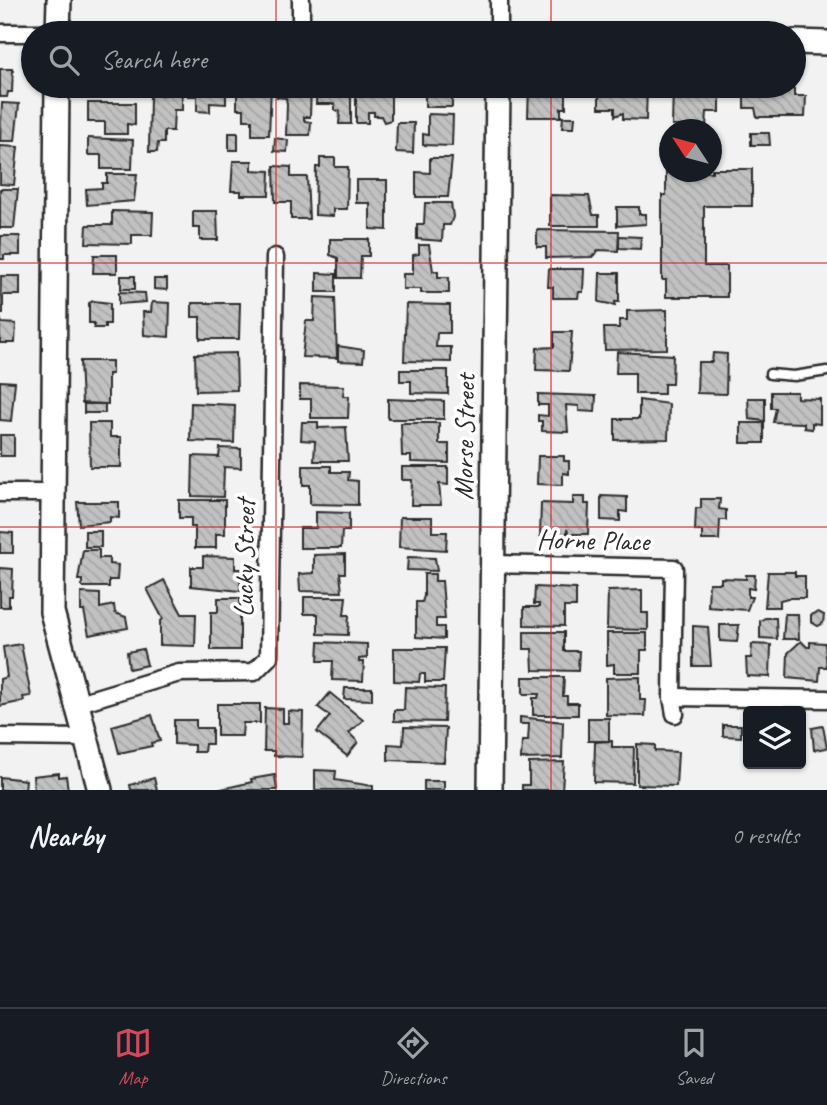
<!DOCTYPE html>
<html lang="en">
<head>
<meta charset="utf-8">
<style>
	body { margin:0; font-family:Caveat,sans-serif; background:#242831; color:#f1f3f6 }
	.controls { position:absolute; right:21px; bottom:21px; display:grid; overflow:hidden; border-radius:7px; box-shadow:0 2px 5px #0004 }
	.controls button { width:63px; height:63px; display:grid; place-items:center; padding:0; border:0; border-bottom:2px solid #363941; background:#171b24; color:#f1f3f6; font:35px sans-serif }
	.compass { position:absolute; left:659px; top:119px; width:63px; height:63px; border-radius:50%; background:#171b24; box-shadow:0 2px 5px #0004; rotate:306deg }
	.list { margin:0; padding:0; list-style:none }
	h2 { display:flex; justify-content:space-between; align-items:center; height:91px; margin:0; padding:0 28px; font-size:30px }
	h2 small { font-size:23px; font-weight:400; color:#9ea1a6 }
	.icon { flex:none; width:38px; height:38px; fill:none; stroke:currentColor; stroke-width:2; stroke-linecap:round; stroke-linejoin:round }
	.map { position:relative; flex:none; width:827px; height:790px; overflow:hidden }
	.search { position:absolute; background:#171b24; box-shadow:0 2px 5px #0004; left:21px; right:21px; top:21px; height:77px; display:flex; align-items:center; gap:18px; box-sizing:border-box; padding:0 24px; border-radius:38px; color:#9ea1a6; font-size:26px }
	.sheet { height:217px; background:#171b24 }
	nav { display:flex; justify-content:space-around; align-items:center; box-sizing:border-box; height:98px; border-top:2px solid #363941; background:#171b24; font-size:19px; color:#9ea1a6 }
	nav a { display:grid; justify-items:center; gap:4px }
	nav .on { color:#d1495b }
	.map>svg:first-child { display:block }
	.building { fill:url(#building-back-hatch); stroke:#2b2b2b; stroke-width:2 }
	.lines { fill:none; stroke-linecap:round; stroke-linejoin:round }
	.lane-casing { stroke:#2b2b2b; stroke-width:13 }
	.street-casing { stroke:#2b2b2b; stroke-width:21 }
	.secondary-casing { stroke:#2b2b2b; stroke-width:28 }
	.lane { stroke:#fff; stroke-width:8 }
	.street { stroke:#fff; stroke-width:16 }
	.secondary { stroke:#fff; stroke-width:23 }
	.grid { fill:none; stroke:#d62828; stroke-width:2; stroke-opacity:0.55 }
	.labels { text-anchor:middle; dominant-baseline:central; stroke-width:7; stroke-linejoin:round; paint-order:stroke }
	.street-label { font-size:28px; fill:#2b2b2b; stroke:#fff }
</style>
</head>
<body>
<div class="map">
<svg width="827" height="790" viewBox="0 0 827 790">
	<defs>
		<pattern id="building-back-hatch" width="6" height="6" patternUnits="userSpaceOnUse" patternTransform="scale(1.75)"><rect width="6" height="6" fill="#c1c1c1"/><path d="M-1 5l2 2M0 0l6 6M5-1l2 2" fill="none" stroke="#a6a6a6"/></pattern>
	</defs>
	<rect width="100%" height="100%" fill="#f2f2f2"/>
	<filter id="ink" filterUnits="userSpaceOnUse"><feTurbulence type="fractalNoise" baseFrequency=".0143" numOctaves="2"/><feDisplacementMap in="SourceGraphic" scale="14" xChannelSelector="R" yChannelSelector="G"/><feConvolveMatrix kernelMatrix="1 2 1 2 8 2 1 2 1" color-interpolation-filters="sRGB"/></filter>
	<g filter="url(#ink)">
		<g class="building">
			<polygon points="0,69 13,69 12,92 8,92 7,97 0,97"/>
			<polygon points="88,86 145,86 145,90 94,93 94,97 88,97"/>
			<polygon points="165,86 182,86 182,110 174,110 173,131 164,131 164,143 158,143 157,152 149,152 150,95 165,95"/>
			<polygon points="188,86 226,86 226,104 210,103 210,112 197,111 197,96 188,96"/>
			<polygon points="271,86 269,135 252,135 252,120 244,120 244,109 237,109 237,87"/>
			<polygon points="278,86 311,86 310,117 304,117 304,121 311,122 310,135 286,135 287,104 286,98 277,97"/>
			<polygon points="317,86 351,86 351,124 339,124 340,111 335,111 335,104 316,104"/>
			<polygon points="356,86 391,87 391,120 384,122 381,116 374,116 374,112 368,112 368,123 356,123"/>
			<polygon points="413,86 448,86 452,93 452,107 425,107 425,95 413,95"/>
			<polygon points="529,86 566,86 566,108 561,108 561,117 528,117"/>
			<polygon points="599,86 647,86 646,120 623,119 623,113 615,116 615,108 599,108"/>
			<polygon points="673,86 695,86 720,92 720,112 707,112 706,126 672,126"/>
			<polygon points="784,86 784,89 794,89 794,96 806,96 805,117 757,117 755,108 744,108 744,87"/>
			<polygon points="2,103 19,104 15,141 0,141"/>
			<polygon points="88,103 135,103 135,125 127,124 127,134 105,134 105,122 88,122"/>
			<polygon points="428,114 453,115 452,146 423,145 423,134 428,135"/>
			<polygon points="563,117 575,117 574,128 562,128"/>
			<polygon points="397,123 414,123 413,153 396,152"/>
			<rect x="229" y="133" width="9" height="17"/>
			<polygon points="751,133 769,133 770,145 751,145"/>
			<polygon points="88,138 133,140 132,169 101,169 101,155 88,155"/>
			<polygon points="275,138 288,140 287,152 274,151"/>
			<polygon points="0,146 18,147 14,185 0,184"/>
			<polygon points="320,158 335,158 335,167 348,167 347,209 333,209 333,216 315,215 316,167 320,167"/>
			<polygon points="430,158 452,158 448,197 416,197 416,172 430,173"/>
			<polygon points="233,161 252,161 252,170 270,171 269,195 241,195 241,191 231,191"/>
			<polygon points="274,166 291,167 291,177 307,177 309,219 291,219 291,202 275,202"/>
			<polygon points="666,169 712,172 712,169 752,169 752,206 704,206 704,266 727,266 727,297 666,297 666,280 662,280 662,195 666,195"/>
			<polygon points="107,174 137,174 134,201 87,205 86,189 102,188 102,183 107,183"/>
			<polygon points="356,180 387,180 387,230 370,229 370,203 356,203"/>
			<polygon points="0,189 18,189 14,228 0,228"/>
			<polygon points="550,195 589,196 593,215 599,215 599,226 550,226"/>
			<polygon points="425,203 451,203 453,217 450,225 443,225 442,241 417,239 417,224 424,224"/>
			<polygon points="617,207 639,207 639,214 646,214 646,224 617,226"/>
			<polygon points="112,211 153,212 152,235 132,235 132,244 86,243 87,225 112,225"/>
			<polygon points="193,211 217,211 218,240 200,240 200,228 193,228"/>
			<polygon points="537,230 619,231 618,251 599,250 592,257 546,258 546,247 537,247"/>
			<polygon points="1,236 20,236 20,255 4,255 4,259 0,259"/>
			<polygon points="619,236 641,237 640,249 619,248"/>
			<polygon points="330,239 369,239 369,256 361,256 360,278 338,278 338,258 330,255"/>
			<polygon points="419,245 429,245 433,271 438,271 438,277 449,277 449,293 421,293 421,289 403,289 403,274 413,274 413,255 419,254"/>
			<polygon points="94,255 117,255 117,273 93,273"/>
			<polygon points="549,269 584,269 583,292 579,292 578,298 553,298 553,287 548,287"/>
			<polygon points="317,273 336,274 336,292 317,292"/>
			<polygon points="600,273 619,273 619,302 615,302 615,305 599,302"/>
			<polygon points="1,276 20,276 20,295 3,295 3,313 0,313"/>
			<rect x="121" y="276" width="14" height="13"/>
			<polygon points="154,279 167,279 167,290 154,289"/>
			<polygon points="119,292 145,293 146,302 119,304"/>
			<polygon points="315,297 335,298 337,358 302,357 306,321 314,321"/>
			<polygon points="93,301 110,303 110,324 105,324 105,328 94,328 94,323 89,323 89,303"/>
			<polygon points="152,302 170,303 169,337 144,335 143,312 151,312"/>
			<polygon points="192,303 240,303 239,339 200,339 200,317 192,317"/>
			<polygon points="406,304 450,305 450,333 437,333 436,347 451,347 451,362 404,361"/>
			<polygon points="667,310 667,349 605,350 604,328 619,328 619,320 627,320 627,311"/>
			<polygon points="0,318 2,323 16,324 15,343 0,343"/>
			<polygon points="554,332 572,332 569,371 536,370 537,348 554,347"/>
			<polygon points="338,346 364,350 363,362 338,361"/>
			<polygon points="617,352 673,355 672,384 664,384 664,394 635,394 635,373 616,373"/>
			<polygon points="236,353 237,390 196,391 195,354"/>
			<polygon points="713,353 727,354 726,394 697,393 698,362 712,362"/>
			<polygon points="80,361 112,361 112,374 108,374 108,404 82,403"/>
			<polygon points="400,370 448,370 448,394 411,393 411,381 400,381"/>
			<polygon points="0,381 15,382 11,421 0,420"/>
			<polygon points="300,385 344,386 343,396 349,396 348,418 311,418 311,399 300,399"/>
			<polygon points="771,392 797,392 797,398 820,399 820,424 812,423 812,429 804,428 804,423 773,422 776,408 771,408"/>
			<polygon points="538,394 596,396 595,412 579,411 579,406 566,405 568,432 542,431 542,421 538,421 538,415 548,416 548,405 538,405"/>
			<polygon points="748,398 765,398 765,421 749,419"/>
			<polygon points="388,399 444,401 444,419 388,419"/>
			<polygon points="639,400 669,404 668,439 615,440 615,419 639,419"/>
			<polygon points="191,403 235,405 234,443 190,441"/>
			<rect x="84" y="404" width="21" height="9"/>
			<polygon points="302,422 318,422 318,428 346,427 348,461 314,461 315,441 301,440"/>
			<polygon points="89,423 110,423 110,437 121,437 121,467 90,467"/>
			<polygon points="401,423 439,423 439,444 449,444 449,463 411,462 411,456 402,456"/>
			<rect x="741" y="423" width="23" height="20"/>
			<rect x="0" y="435" width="14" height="21"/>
			<polygon points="220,448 241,449 241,468 224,467 223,497 192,496 193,456 219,457"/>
			<polygon points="538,456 564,456 564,461 569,461 569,474 563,473 563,485 537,484"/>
			<polygon points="303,466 331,466 331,472 349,472 348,480 358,481 358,505 310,504 310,485 303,485"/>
			<polygon points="402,467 448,467 448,485 439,484 441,505 411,505 412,480 402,480"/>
			<polygon points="601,496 627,497 627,512 620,511 620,521 601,520"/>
			<polygon points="573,497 585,497 585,504 589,504 588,534 569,534 567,529 567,537 540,536 541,503 573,504"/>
			<polygon points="701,499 720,499 719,509 726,510 726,520 720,520 719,540 702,540 702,531 695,531 696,508 701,508"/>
			<polygon points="179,500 225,500 225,534 216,534 216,548 195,548 195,527 191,527 191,518 179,518"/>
			<polygon points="77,502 119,502 119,518 110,517 110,522 79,525"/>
			<polygon points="316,512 349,513 349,531 342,531 341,548 300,548 300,528 316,528"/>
			<polygon points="400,517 432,517 432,532 447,532 446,550 399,547"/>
			<rect x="85" y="531" width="16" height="16"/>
			<polygon points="0,532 13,533 13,553 0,553"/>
			<polygon points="83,550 99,550 99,558 109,558 109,564 118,565 117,580 109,580 109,587 82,587 82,580 78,580"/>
			<polygon points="345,554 345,573 340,573 342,592 300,591 299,574 314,573 314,555"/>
			<polygon points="203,556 235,557 235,569 241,569 240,591 191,586 191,567 203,567"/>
			<polygon points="408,557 435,558 437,571 407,570"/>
			<polygon points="0,568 13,569 12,596 9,596 9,607 0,607"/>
			<polygon points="768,572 795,572 795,576 805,576 805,598 788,598 780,600 780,607 765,607"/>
			<polygon points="424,574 435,574 435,581 442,581 445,619 436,619 436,627 444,627 444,639 416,637 416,602 422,602 424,596"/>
			<polygon points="746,575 755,575 754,589 748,588 748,597 752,597 747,610 708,607 709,583 721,583 721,578 746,579"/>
			<polygon points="164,580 182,614 196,614 195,646 160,645 160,622 163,619 147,589"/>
			<polygon points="535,587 576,589 576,607 564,607 564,626 524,625 524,607 539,607 539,604 534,604"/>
			<polygon points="642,590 642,613 648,613 648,630 607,629 608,591"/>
			<polygon points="81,593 100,594 100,608 114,605 115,613 126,617 128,628 89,635 84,611 81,611"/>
			<polygon points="304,597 346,597 344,615 349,615 348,635 318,634 318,614 304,614"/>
			<polygon points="218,598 240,598 240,650 211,650 211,612 218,612"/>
			<polygon points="818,612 824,615 823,623 818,626 811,622 811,615"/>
			<polygon points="785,614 798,614 799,639 783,639"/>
			<polygon points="765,618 776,618 777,639 760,638 760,621"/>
			<polygon points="720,625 739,625 737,642 720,641"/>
			<polygon points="693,626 708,627 711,666 693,666"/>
			<polygon points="524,632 564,632 564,651 579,651 578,671 533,670 532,649 524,649"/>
			<polygon points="607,633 647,633 647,650 641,650 641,673 614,673 614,664 607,665"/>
			<polygon points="801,641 807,647 810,647 810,642 825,643 827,667 820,667 819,681 787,678 788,653"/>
			<polygon points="319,642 367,644 367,658 359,659 359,662 364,662 363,681 332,680 333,661 318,661"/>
			<polygon points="21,644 31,696 23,697 24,701 0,706 0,679 7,677 3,647"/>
			<polygon points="752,644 771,645 770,677 747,676 746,658 751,658"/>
			<polygon points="394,648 445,648 443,682 425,682 425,674 420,674 419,682 394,681"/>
			<polygon points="143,649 147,665 129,669 127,652"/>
			<polygon points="523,677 564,677 563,696 567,696 567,703 578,703 578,715 533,715 533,698 538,698 539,694 523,694"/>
			<polygon points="640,677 640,700 646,700 645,716 606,715 606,678"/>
			<polygon points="405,687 445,688 444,722 394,721 394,710 404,710"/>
			<polygon points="345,688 372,688 372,700 344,699"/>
			<polygon points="330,693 363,720 349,733 358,742 347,756 317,732 330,716 318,707"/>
			<polygon points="217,704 260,704 260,723 243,723 242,736 217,736"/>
			<polygon points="265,708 283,709 283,723 288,723 288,711 303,712 302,757 274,756 274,751 264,751"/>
			<polygon points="152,715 160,741 151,743 152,746 119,753 112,726"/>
			<polygon points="520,717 563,722 562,758 521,759 522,741 528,741 529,724 520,724"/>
			<rect x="588" y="718" width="21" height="23"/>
			<polygon points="174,720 196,720 196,728 212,728 212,744 205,744 204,752 194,752 194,745 174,744"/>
			<polygon points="723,725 741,725 741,737 723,736"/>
			<polygon points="823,726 827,748 814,750 812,728"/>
			<polygon points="404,727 446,728 444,762 388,760 388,744 403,745"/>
			<polygon points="612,741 612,747 634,747 633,783 594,782 595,742"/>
			<polygon points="637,744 655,745 655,751 678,752 676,786 637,785"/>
			<polygon points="564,762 562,790 522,790 522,785 529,785 529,763"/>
			<polygon points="315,770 336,771 335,780 373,786 373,790 315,790"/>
			<polygon points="59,773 59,777 66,776 68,790 34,790 33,776"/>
			<polygon points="275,775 277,790 217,790 252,782 251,779"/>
			<polygon points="0,777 26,780 25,790 0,790"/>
			<polygon points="154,778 157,790 131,790 130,785"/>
			<rect x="424" y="781" width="20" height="9"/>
		</g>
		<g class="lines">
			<g class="lane-casing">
				<polyline id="lane" points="770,374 794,376 827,371"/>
			</g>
			<g class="street-casing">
				<g id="street">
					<polyline points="301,0 301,33"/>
					<polyline points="0,33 50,33"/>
					<polyline points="499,33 499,0"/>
					<polyline points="0,493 52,493"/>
					<polyline points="491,564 674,568 672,697 675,714"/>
					<polyline points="672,697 827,699"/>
					<polyline points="76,704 179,673 254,672 269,657 275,257"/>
					<polyline points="0,737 85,738"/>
				</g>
			</g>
			<g class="secondary-casing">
				<g id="secondary">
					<polyline points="58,33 59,0"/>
					<polyline points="794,42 827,43"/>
					<polyline points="57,86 52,612 100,790"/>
					<polyline points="490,790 498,86"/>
				</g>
			</g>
			<use href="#lane" class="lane"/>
			<use href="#street" class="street"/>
			<use href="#secondary" class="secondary"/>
		</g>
	</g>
	<path class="grid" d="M 276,0 L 276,33M 551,0 L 551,33M 276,86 L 276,790M 551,86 L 551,790M 0,263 L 827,263M 0,527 L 827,527"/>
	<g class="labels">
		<g class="street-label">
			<text transform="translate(464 437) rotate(-89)">Morse Street</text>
			<text transform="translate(593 540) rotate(1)">Horne Place</text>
			<text transform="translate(244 558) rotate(-89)">Lucky Street</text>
		</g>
	</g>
</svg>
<div class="controls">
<button><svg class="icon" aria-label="layers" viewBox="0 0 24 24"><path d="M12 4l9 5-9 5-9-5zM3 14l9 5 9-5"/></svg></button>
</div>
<svg class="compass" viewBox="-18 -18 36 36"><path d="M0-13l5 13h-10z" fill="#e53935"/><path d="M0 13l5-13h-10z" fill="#9ea1a6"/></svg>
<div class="search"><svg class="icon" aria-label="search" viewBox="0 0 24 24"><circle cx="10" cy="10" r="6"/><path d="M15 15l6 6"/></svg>Search here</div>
</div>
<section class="sheet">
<h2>Nearby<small>0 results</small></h2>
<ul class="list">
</ul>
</section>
<nav>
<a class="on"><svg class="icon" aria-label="map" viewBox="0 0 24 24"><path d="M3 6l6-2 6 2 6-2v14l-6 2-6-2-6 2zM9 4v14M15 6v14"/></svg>Map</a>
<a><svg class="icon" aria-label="directions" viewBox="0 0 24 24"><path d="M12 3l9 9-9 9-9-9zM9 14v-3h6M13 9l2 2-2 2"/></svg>Directions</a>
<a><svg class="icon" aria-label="saved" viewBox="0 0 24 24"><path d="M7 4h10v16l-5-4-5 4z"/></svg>Saved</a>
</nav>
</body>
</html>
